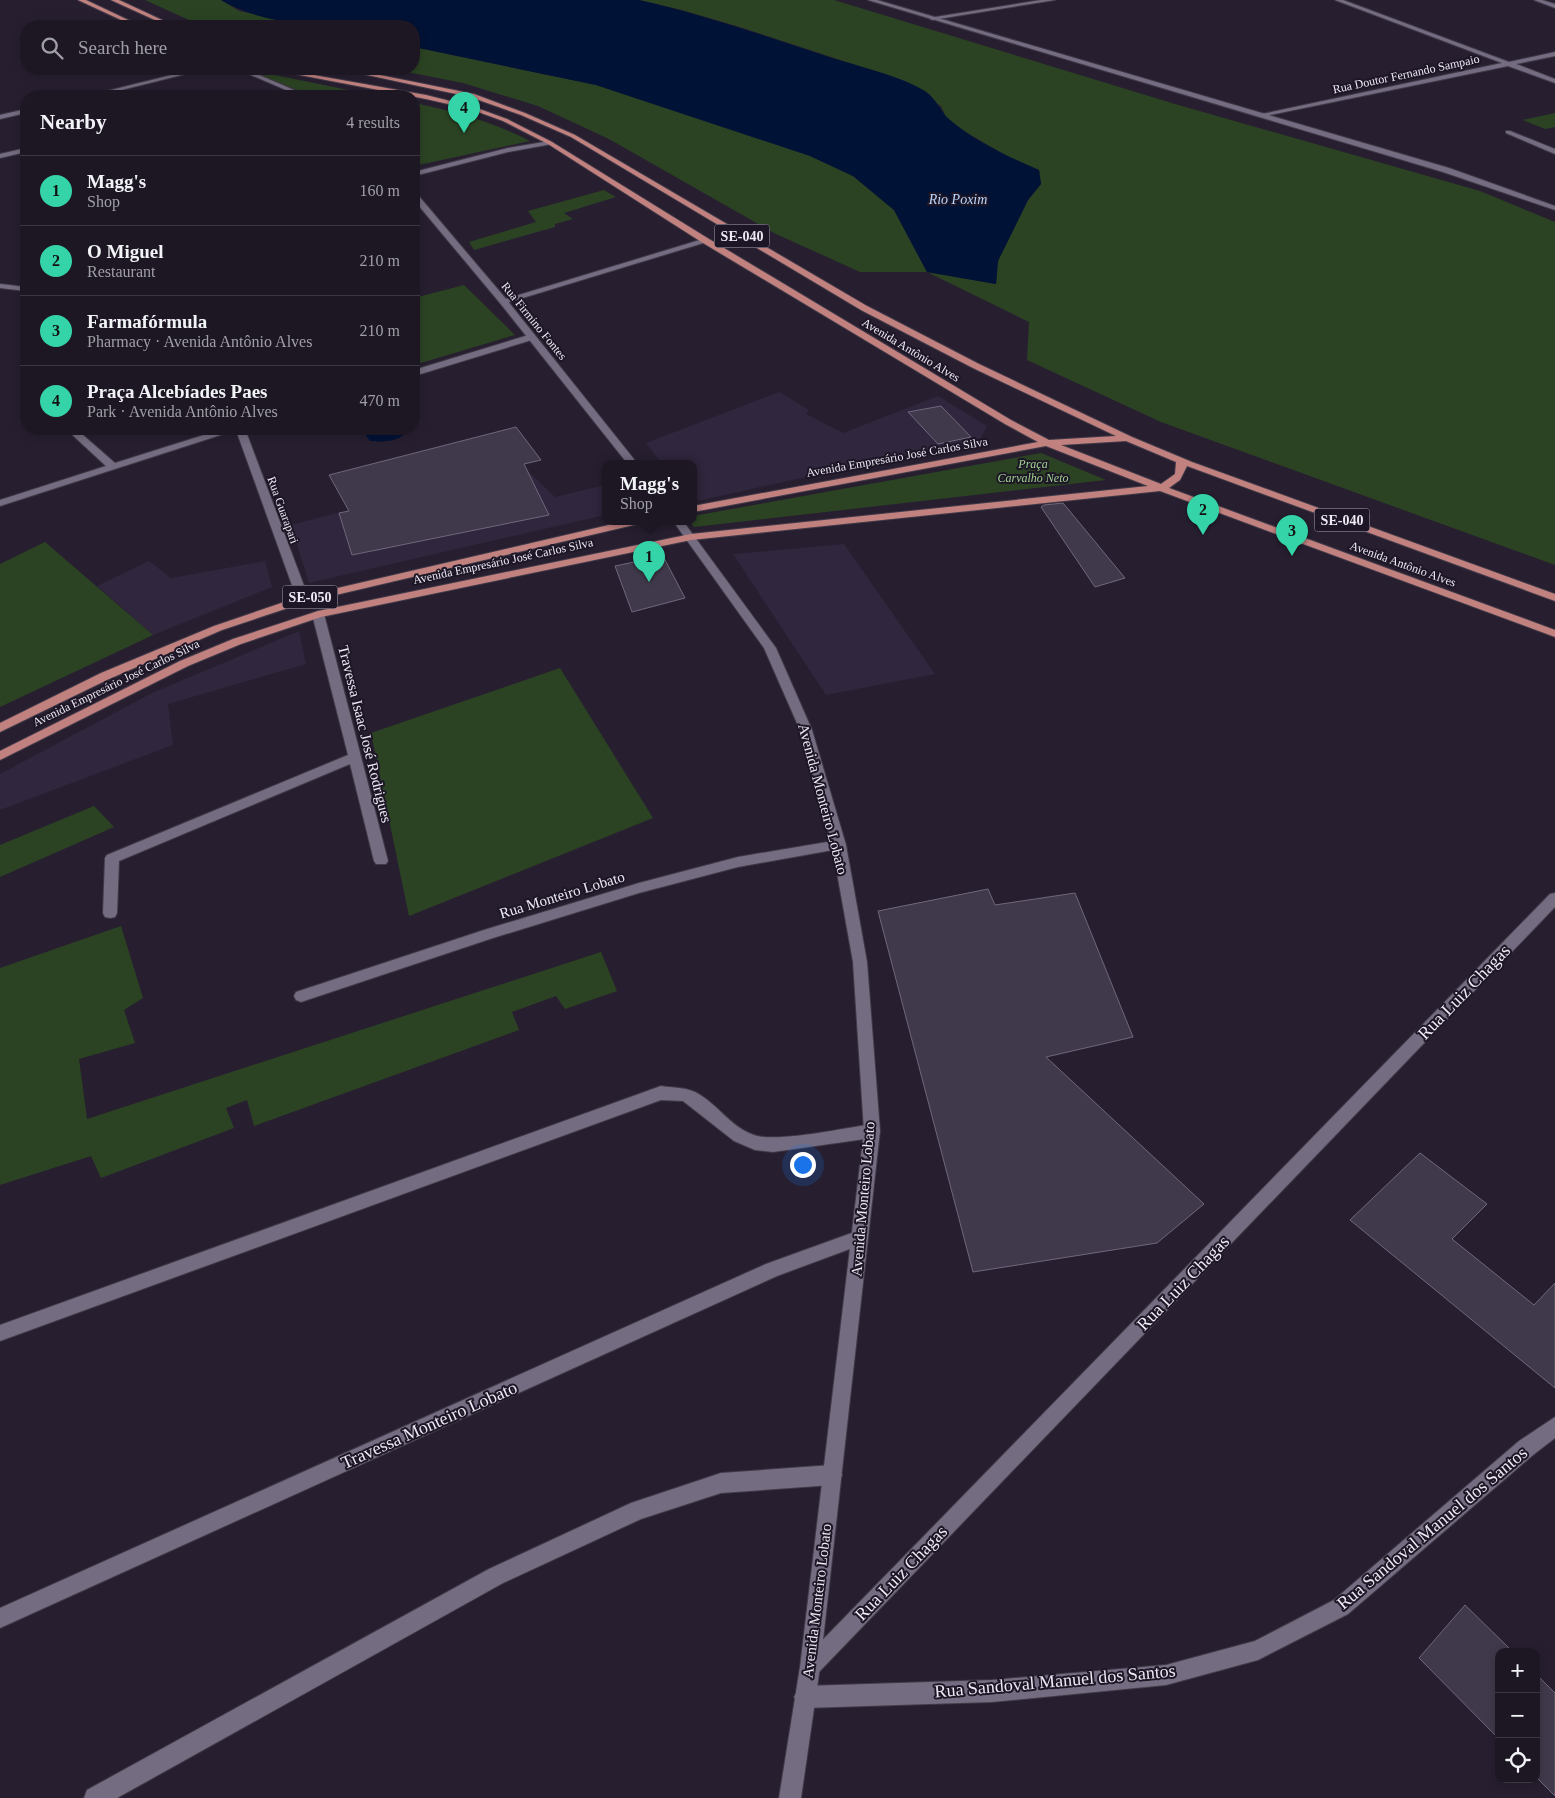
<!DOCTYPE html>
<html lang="en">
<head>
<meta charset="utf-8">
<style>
	body { margin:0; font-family:"Times New Roman",serif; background:#2a2431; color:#f1f3f6 }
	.controls { position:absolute; right:15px; bottom:15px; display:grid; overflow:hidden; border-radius:10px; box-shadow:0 2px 8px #0003 }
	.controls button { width:45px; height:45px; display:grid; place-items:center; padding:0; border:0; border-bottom:1px solid #3b3641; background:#1d1724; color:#f1f3f6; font:25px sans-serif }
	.you { position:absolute; left:802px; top:1164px; width:18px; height:18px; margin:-12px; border:4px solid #fff; border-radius:50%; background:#1a73e8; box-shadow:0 0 0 8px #1a73e833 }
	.badge { display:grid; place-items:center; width:32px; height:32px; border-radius:50%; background:#34d4a8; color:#111; font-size:16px; font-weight:700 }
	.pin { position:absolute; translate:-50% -41px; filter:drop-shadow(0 1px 2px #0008) }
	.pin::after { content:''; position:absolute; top:26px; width:18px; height:15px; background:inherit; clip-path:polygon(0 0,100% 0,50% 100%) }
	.popup { position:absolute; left:602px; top:460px; width:95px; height:65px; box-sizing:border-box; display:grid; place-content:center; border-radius:10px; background:#1d1724; filter:drop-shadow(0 1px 4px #0005); font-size:16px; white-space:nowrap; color:#a09fa6 }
	.popup b { font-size:19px; color:#f1f3f6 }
	.popup::after { content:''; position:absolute; left:50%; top:100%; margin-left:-10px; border:10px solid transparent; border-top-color:#1d1724 }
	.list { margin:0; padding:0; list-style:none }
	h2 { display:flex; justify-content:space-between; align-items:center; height:65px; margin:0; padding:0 20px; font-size:21px }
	h2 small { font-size:16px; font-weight:400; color:#a09fa6 }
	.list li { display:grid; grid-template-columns:32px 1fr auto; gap:15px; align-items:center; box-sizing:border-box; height:70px; padding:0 20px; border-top:1px solid #3b3641 }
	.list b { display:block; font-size:19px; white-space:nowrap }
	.list p { margin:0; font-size:16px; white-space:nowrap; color:#a09fa6 }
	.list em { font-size:16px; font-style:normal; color:#a09fa6 }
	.icon { flex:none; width:28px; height:28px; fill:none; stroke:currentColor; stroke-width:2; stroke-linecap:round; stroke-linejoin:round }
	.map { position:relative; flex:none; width:1555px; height:1798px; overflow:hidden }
	.search { position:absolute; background:#1d1724; box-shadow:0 2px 8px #0003; left:20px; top:20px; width:400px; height:55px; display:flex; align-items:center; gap:12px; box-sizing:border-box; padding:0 18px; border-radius:20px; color:#a09fa6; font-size:19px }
	.panel { position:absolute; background:#1d1724; box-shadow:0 2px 8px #0003; left:20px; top:90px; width:400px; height:345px; border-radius:20px }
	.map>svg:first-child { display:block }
	.built { fill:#30263d }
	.green { fill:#2b4323 }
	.water { fill:#001236 }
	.building { fill:#40394b; stroke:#70677c }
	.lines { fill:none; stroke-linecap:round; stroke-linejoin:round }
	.service-casing { stroke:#413a48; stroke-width:2 }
	.minor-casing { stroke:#413a48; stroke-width:2 }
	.tertiary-casing { stroke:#413a48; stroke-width:2 }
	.primary-casing { stroke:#413a48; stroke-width:2 }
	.service { fill:#746c80; fill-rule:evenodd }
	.minor { fill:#746c80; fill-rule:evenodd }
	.tertiary { fill:#746c80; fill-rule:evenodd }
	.primary { fill:#c1817f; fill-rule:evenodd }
	.labels { text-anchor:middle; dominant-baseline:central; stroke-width:4; stroke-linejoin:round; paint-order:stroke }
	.far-street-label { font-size:12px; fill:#ede8f4; stroke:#1d1626 }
	.far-park-label { font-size:12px; font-style:italic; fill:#a1d490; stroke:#1d1626 }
	.far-water-label { font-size:14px; font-style:italic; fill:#b9d7ff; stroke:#1d1626 }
	.shield { fill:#1d1626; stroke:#afa9b6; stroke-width:1 }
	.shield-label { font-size:14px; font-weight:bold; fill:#ede8f4 }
	.street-label { font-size:15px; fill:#ede8f4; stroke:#1d1626 }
	.near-street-label { font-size:18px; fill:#ede8f4; stroke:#1d1626 }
</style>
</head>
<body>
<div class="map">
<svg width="1555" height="1798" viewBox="0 0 1555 1798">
	<rect width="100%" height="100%" fill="#271f30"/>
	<g class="built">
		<polygon points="779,392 809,410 806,414 843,433 938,396 987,426 981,438 693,502 693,463 661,463 646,443"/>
		<polygon points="522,465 555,497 605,485 605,515 309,583 291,525"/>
		<polygon points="844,544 935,674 826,695 733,554"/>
		<polygon points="149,561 171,578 265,561 272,587 153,635 97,586"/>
		<polygon points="299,631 306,664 168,704 173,745 0,810 0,774 152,693"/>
	</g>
	<g class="green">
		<polygon points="145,0 221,0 239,11 313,26 202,26"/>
		<polygon points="639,0 834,0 1175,104 1480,191 1555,222 1555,565 1161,422 1027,360 1029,322 927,272 860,272 776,234 609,139 538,106 463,83 392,69 414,69 414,47 596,85 810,156 853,176 894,210 927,272 996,284 998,261 1028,200 1041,184 1039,170 1005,155 964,131 946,117 941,106 892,77 743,28 682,10"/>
		<polygon points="245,69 378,96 312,96"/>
		<path d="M 414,103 C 458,112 490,121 530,141 L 414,166 Z"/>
		<polygon points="1555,113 1555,127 1545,129 1523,120"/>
		<polygon points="604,190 616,197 564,213 573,219 555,224 555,227 474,250 469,242 536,222 528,211"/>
		<polygon points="464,285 515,335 414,365 414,298"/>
		<polygon points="1041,453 1106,480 694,527 689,521 693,521 693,516"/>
		<polygon points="45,542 153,635 0,707 0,564"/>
		<polygon points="560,668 653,818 409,916 371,733"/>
		<polygon points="94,806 114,827 0,877 0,845"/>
		<polygon points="121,926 143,998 124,1010 135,1043 79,1059 87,1119 601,952 617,991 565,1009 556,996 512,1012 519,1030 254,1126 247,1100 226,1108 234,1128 101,1178 91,1156 0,1185 0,968"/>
	</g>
	<g class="water">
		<path d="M 221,0 L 639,0 C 705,15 768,37 832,58 C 858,66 903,77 925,91 C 937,99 941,113 950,120 C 976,142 1007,156 1039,170 L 1041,184 L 1028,200 L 998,261 L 996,284 L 927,272 L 894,210 L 853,176 L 810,156 L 596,85 L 414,47 L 414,26 C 353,26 274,32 221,0 Z"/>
		<path d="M 369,429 L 400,429 L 404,434 C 397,442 381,442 370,441 L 365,434 Z"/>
	</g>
	<g class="building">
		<polygon points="941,406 971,437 938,444 908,412"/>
		<polygon points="516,427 541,460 524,464 549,515 352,555 339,513 349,511 329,475"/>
		<polygon points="1063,503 1125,578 1095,587 1041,507 1044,505"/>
		<polygon points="663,556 685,598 632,612 615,566"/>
		<polygon points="988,889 995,905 1075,893 1133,1037 1046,1057 1204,1204 1157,1243 973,1272 878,911"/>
		<polygon points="1420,1153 1487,1204 1452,1239 1534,1305 1555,1283 1555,1388 1350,1220"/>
		<polygon points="1465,1605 1513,1652 1499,1652 1499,1739 1419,1658"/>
		<polygon points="1536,1674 1555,1693 1555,1796 1536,1777"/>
	</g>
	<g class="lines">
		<g class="service-casing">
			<g id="service">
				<polygon points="196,69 206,69 97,96 87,96"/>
				<polygon points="26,109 26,113 0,119 0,115"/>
				<polygon points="860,1230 866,1233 868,1238 866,1243 777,1276 0,1628 0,1608 766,1264"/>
				<polygon points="832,1465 839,1468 842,1475 839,1482 832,1485 721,1493 641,1519 503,1583 117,1798 84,1798 87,1790 489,1569 631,1503 721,1473"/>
			</g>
		</g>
		<g class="minor-casing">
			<g id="minor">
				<polygon points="1041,0 1055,0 932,20 929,18"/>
				<polygon points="1335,0 1343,0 1509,62 1555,52 1555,56 1516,64 1555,79 1555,83 1508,66 1260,117 1260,115 1262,114 1502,63"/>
				<polygon points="1534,0 1542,0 1555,4 1555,8"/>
				<polygon points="1506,131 1510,131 1555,149 1555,154 1506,133"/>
				<polygon points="550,141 553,143 552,144 508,152 414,176 414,172 508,148"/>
				<polygon points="26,148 26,152 0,158 0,154"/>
				<polygon points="703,239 710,241 506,303 499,301"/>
				<polygon points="0,284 26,287 26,291 0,288"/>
				<polygon points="532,334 535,335 535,339 414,376 414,370"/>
				<polygon points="66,429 76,429 115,463 223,429 245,429 309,599 307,601 299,601 297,599 236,430 0,506 0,500 106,466"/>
				<polygon points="318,611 324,614 388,861 386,864 376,864 374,861 350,764 119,861 117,913 115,917 110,918 105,917 103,913 105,858 107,855 348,755 312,614"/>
				<polygon points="839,840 844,842 846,845 844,848 738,867 639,893 493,938 301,1002 296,1000 294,996 296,992 484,930 639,883 738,857"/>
				<polygon points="1555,893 1555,907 817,1674 810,1677 803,1674 800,1667 803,1660 1550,894"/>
				<path d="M 661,1086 C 673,1088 684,1087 695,1092 C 717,1103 730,1127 754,1135 C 776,1143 845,1128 872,1124 L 878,1126 L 880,1131 L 878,1136 L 872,1138 L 773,1152 L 755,1150 L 734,1141 L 683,1101 L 661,1100 L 0,1341 L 0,1325 Z"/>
				<polygon points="1555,1417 1555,1438 1533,1455 1348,1614 1258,1660 1166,1685 992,1702 805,1708 798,1704 794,1697 798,1690 805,1686 992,1680 1166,1665 1255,1641 1334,1600 1519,1441"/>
			</g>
		</g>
		<g class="tertiary-casing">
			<g id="tertiary">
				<polygon points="868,0 877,0 1449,168 1555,206 1555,210 1443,172"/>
				<polygon points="237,69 245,69 308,96 300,96"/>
				<polygon points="414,194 417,194 506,299 637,463 627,463 500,303 414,200"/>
				<polygon points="673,521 683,521 776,648 812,730 846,845 867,962 880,1131 820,1667 801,1798 779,1798 800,1667 864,1131 853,962 832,845 800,730 764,648"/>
			</g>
		</g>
		<g class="primary-casing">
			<g id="primary">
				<polygon points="78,0 86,0 141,26 134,26"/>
				<polygon points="111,0 119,0 175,26 168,26"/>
				<path d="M 268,69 L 280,69 L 426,95 L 474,107 L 507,119 L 552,142 L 709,239 L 1011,420 L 1049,440 L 1116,436 L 973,368 L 861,310 L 571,137 L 521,115 L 470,97 L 339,69 L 350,69 L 474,94 L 525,113 L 575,135 L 867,306 L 979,364 L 1132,437 L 1192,462 L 1555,594 L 1555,601 L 1187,466 L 1180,480 L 1169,488 L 1555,630 L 1555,637 L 1160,491 L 691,540 L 321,617 L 241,644 L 188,666 L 0,760 L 0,751 L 180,661 L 233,639 L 318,611 L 691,534 L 1148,486 L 1046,446 L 693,512 L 693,506 L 1038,442 L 1005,424 L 703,243 L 548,144 L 503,121 L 470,109 L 426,99 ZM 1126,441 L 1176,462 L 1175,474 L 1161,484 L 1061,445 Z"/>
				<polygon points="626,521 643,521 638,524 306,602 222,630 109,679 0,732 0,723 101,673 214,626 299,597"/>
			</g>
		</g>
		<use href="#service" class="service"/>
		<use href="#minor" class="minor"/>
		<use href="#tertiary" class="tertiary"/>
		<use href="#primary" class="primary"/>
	</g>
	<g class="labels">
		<g class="far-street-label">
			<text transform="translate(1406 74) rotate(-12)">Rua Doutor Fernando Sampaio</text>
			<text transform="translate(534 321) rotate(51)">Rua Firmino Fontes</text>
			<text transform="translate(911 350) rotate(31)">Avenida Antônio Alves</text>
			<text transform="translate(897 457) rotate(-10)">Avenida Empresário José Carlos Silva</text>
			<text transform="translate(283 510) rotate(70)">Rua Guarapari</text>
			<text transform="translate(503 561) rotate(-12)">Avenida Empresário José Carlos Silva</text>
			<text transform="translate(1403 564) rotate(20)">Avenida Antônio Alves</text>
			<text transform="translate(116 683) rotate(-26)">Avenida Empresário José Carlos Silva</text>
		</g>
		<g class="far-park-label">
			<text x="1033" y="464">Praça<tspan x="1033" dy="14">Carvalho Neto</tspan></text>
		</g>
		<g class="far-water-label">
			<text x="958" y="199">Rio Poxim</text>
		</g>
		<g class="shield">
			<rect x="714.5" y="224.5" width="55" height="23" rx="4"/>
			<rect x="1314.5" y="508.5" width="55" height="23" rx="4"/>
			<rect x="282.5" y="585.5" width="55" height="23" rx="4"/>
		</g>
		<g class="shield-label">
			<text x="742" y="236">SE-040</text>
			<text x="1342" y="520">SE-040</text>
			<text x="310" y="597">SE-050</text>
		</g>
		<g class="street-label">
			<text transform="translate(365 734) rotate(76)">Travessa Isaac José Rodrigues</text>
			<text transform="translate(823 799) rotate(75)">Avenida Monteiro Lobato</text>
			<text transform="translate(562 895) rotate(-17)">Rua Monteiro Lobato</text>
			<text transform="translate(863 1199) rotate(-85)">Avenida Monteiro Lobato</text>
			<text transform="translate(817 1601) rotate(-83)">Avenida Monteiro Lobato</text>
		</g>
		<g class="near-street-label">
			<text transform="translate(1464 992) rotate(-46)">Rua Luiz Chagas</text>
			<text transform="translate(1183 1283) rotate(-46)">Rua Luiz Chagas</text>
			<text transform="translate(429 1425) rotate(-24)">Travessa Monteiro Lobato</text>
			<text transform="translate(1432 1528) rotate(-40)">Rua Sandoval Manuel dos Santos</text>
			<text transform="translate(901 1573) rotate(-46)">Rua Luiz Chagas</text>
			<text transform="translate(1055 1681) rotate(-5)">Rua Sandoval Manuel dos Santos</text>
		</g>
	</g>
</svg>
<div class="controls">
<button>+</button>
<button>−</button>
<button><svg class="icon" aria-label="locate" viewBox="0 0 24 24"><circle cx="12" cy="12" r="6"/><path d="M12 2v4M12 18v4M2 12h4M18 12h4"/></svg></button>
</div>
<div class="you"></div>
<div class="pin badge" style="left:649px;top:582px">1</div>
<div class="popup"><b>Magg's</b>Shop</div>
<div class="pin badge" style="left:1203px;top:535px">2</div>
<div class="pin badge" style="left:1292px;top:556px">3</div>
<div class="pin badge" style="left:464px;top:133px">4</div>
<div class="search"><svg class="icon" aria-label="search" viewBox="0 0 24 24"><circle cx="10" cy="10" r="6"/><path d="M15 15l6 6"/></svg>Search here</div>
<section class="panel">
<h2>Nearby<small>4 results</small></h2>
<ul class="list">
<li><span class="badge">1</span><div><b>Magg's</b><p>Shop</p></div><em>160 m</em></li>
<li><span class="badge">2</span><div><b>O Miguel</b><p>Restaurant</p></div><em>210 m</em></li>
<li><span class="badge">3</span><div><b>Farmafórmula</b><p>Pharmacy · Avenida Antônio Alves</p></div><em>210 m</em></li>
<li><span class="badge">4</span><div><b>Praça Alcebíades Paes</b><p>Park · Avenida Antônio Alves</p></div><em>470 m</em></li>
</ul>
</section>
</div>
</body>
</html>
